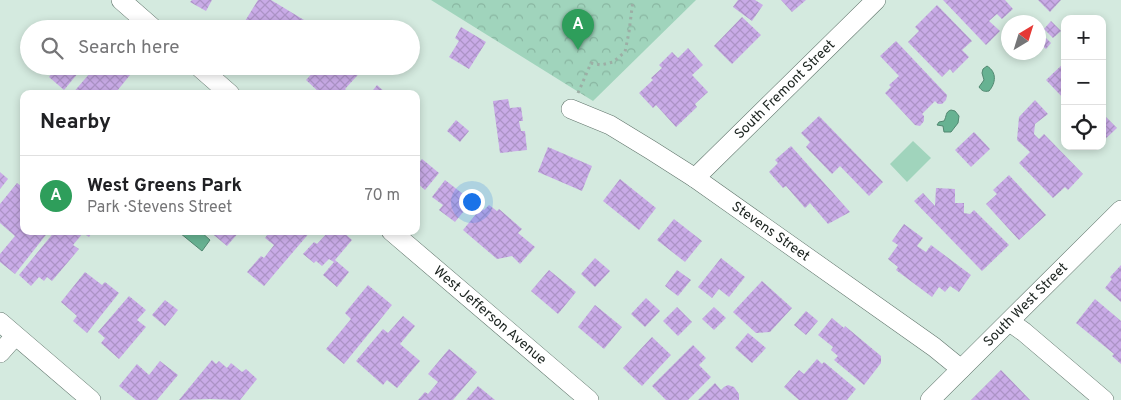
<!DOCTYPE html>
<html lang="en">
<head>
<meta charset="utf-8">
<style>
	body { margin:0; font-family:Overpass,sans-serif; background:#f6f6f6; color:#202124 }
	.controls { position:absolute; right:15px; top:15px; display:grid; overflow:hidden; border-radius:10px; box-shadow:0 2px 8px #0003 }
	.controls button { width:45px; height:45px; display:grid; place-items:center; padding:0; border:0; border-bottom:1px solid #e0e0e0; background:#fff; color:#202124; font:25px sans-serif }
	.compass { position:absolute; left:1001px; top:15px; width:45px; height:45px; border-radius:50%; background:#fff; box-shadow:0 2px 8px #0003; rotate:38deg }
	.you { position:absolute; left:471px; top:201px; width:18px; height:18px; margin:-12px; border:4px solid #fff; border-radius:50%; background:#1a73e8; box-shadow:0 0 0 8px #1a73e833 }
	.badge { display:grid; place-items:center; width:32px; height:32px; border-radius:50%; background:#8d4bc0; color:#fff; font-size:16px; font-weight:700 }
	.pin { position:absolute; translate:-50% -41px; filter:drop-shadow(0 1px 2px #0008) }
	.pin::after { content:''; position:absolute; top:26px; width:18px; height:15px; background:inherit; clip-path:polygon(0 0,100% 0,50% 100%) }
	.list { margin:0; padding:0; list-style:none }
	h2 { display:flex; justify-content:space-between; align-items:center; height:65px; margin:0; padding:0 20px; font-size:21px }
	h2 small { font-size:16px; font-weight:400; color:#757577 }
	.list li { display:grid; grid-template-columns:32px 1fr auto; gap:15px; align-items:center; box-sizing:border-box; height:80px; padding:0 20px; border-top:1px solid #e0e0e0 }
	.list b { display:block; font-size:19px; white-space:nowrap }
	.list p { margin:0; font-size:16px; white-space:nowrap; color:#757577 }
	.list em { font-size:16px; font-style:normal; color:#757577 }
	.icon { flex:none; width:28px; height:28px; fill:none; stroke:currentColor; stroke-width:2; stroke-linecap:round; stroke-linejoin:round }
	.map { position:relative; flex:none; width:1121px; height:400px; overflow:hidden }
	.search { position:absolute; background:#fff; box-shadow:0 2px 8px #0003; left:20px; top:20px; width:400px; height:55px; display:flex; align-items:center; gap:12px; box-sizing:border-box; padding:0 18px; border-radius:28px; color:#757577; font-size:19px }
	.panel { position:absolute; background:#fff; box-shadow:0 2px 8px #0003; left:20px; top:90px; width:400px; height:145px; border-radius:10px }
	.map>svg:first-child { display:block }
	.green { fill:#a0d4bc }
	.park { fill:url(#park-crowns) }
	.water { fill:#67b292; stroke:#508770 }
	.building { fill:url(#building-cross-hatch) }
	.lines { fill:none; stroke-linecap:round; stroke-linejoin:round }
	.minor-casing { stroke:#5f736a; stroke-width:20 }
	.path { stroke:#9caea5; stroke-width:3; stroke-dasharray:2.5 4; stroke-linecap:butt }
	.minor { stroke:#fff; stroke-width:19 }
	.labels { text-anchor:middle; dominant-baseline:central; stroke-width:4.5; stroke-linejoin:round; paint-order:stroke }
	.street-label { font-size:14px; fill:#1b231f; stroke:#e1f7ed }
</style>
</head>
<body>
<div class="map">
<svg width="1121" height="400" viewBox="0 0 1121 400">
	<defs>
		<pattern id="park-crowns" width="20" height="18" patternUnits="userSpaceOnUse" patternTransform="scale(1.25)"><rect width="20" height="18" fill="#a0d4bc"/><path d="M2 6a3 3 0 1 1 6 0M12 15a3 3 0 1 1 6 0" fill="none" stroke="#89b6a1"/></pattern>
		<pattern id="building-cross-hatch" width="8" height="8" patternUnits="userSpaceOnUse" patternTransform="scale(1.25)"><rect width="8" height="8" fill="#c9abe7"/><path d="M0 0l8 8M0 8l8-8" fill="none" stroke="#ac93c6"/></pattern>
	</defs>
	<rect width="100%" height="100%" fill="#d4eadf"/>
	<polygon class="green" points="913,141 931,158 907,182 890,164"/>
	<polygon class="park" points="431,0 696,0 593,101"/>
	<g class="water">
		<path d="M 987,66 C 997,72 996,83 989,91 C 984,92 982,91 979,87 L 984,80 L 982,73 L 983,69 Z"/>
		<path d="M 951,110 L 955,111 L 959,116 L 958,123 L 951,132 L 944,132 L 943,126 L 937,125 L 939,122 L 944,121 C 947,116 945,112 951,110 Z"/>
		<polygon points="181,231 200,231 210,240 202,251 180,233"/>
	</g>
	<g class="building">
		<polygon points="192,0 212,0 206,11 190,2"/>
		<polygon points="258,0 271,0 304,20 299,29 246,29 242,26"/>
		<polygon points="738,0 755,0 763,5 752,21 733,7"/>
		<polygon points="781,0 806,0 792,12"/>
		<polygon points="943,0 1005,0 1013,9 1002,19 997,14 989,21 1000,31 986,45"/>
		<polygon points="1038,0 1061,0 1050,12"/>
		<polygon points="937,5 972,41 962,50 969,57 953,73 950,69 942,77 908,42 919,31 915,27"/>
		<polygon points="742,17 761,35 732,64 714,46"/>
		<polygon points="1051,21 1061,31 1053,38 1044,29"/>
		<polygon points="461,27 486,42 469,69 449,57 459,41 455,38"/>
		<polygon points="1044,36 1051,43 1046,49 1039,43"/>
		<polygon points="896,41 947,95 946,100 942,104 938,104 935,101 922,114 924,116 924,121 920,126 915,125 885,93 891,87 889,85 899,76 880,56"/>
		<polygon points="688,48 703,65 692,75 708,92 695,104 697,107 676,127 656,105 653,108 639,93 653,80 651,78 662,68 659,65 672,52 678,58"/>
		<polygon points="1065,62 1065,100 1046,80"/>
		<polygon points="58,66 84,66 64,90 49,77"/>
		<polygon points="96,66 119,66 130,75 117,91 117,94 72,94"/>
		<polygon points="319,66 366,66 345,89 350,94 321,94 306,80"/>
		<polygon points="377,85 387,94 370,94"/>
		<polygon points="508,99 510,108 521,107 523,121 519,121 521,131 525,131 527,150 500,153 493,101"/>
		<polygon points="1035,100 1048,114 1035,124 1034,134 1039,139 1044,134 1083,174 1068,190 1065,187 1053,198 1019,163 1030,152 1017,140 1019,117"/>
		<polygon points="1102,113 1117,128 1102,142"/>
		<polygon points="819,116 883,182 869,196 840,166 832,174 806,147 810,142 801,133"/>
		<polygon points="456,120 469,131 460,142 447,131"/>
		<polygon points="974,132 990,149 971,167 955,150"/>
		<polygon points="791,146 850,212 828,224 810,203 805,208 786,186 783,188 769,172 778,163 775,160"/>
		<polygon points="548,147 592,166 582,191 538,172"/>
		<polygon points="422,159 439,173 425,190 416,182 416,166"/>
		<polygon points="0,172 8,179 0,189"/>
		<polygon points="1009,175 1046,215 1019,240 986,204 997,194 993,190"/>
		<polygon points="620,179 656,208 639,230 603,201"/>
		<polygon points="445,180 472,201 455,222 439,210 443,205 432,197"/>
		<polygon points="17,183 24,188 24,231 49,231 15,274 0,262 0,254 15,236 0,223 0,204"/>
		<polygon points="936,188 955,189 955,203 964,203 964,213 970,214 974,210 1009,245 982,271 914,201 923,193 935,206"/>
		<polygon points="489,205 497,211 499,209 522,229 518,233 535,247 520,264 512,256 497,259 463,230 481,208 484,210"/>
		<polygon points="674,219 702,241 685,262 657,240"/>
		<polygon points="904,224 923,238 917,246 926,252 931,245 971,275 959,292 950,286 945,292 939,287 932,297 896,270 898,267 888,259 898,245 892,241"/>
		<polygon points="55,231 93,231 89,237 83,233 73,245 79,249 52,281 47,277 44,281 39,277 31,286 19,275"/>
		<polygon points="209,231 240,231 227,246"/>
		<polygon points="270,231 311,231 264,286 247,272 261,256 264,258 274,245 265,238"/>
		<polygon points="329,231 342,231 352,240 335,260 349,272 337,287 323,275 334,262 329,259 322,266 316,261 314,263 303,254 314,242 317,244"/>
		<polygon points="595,258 610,271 595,287 581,274"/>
		<polygon points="721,258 745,277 729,297 719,289 712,298 698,287"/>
		<polygon points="1121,265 1121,302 1105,288 1112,279 1110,277"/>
		<polygon points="549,270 576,292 558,314 531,291"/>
		<polygon points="677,270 691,280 678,296 665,286"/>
		<polygon points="85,272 102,285 105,282 119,293 87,333 73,321 77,316 61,302"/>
		<polygon points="762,281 792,308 770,332 756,333 733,312"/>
		<polygon points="368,285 392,305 344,364 326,349 351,319 345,313"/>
		<polygon points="129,296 146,310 137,320 146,327 119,359 101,343 105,338 98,332"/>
		<polygon points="646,298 660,311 645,327 631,314"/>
		<polygon points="1095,299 1121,321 1121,364 1112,356 1114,354 1076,323"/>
		<polygon points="165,300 178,310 165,326 152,315"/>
		<polygon points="595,305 622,327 604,349 578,327"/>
		<polygon points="677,307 692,322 678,336 663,321"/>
		<polygon points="714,307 726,318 714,330 702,319"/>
		<polygon points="806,311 818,321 806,335 794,325"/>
		<polygon points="403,316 415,326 400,344 420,361 397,388 387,380 383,385 356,361 383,329 388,333"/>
		<polygon points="832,318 844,328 845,326 881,356 881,363 864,385 834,360 838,356 831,350 833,347 818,335"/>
		<polygon points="748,333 766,348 752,363 735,348"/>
		<polygon points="652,337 671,355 642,386 623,368"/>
		<polygon points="693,345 706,358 699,365 711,377 688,400 666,400 652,386"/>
		<polygon points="449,349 477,372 453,400 418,400 425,392 428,394 438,382 428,374"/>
		<polygon points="817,359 822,364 824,362 856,389 847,400 799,400 784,387 799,370 804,374"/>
		<polygon points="212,360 216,364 219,361 227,368 231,363 242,372 246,369 257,379 240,400 210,399 179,400"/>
		<polygon points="160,361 178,375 157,400 136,400 119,386 137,364 149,375"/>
		<polygon points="1001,370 1030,400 971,400"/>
		<polygon points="715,383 721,390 724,387 728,385 734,387 739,394 739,400 698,400"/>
		<polygon points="478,386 495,400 466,400"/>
	</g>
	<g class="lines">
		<g class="minor-casing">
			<g id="minor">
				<polyline points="121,0 154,29"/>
				<polyline points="198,66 230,94"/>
				<path id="s1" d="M 571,109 L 610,125 L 651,150 L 695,178 L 934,347 L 961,369"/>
				<path id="s2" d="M 695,178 L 876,0"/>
				<path id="s3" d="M 391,231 L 589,400"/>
				<polyline points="0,322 91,400"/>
				<polyline points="1010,322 1024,332 1104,400"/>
				<polyline points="0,353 15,336"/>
				<path id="s4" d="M 930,400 L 1121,210"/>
			</g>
		</g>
		<polyline class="path" points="578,93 591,63 601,65 613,62 625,52 629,32 633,0"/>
		<use href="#minor" class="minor"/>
	</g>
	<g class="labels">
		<g class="street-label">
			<text stroke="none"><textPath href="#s2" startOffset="126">South Fremont Street</textPath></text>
			<text stroke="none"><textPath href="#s1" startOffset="235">Stevens Street</textPath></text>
			<text stroke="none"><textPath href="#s4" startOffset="135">South West Street</textPath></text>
			<text stroke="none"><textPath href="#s3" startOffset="130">West Jefferson Avenue</textPath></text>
		</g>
	</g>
</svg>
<div class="controls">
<button>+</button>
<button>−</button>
<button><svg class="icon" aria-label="locate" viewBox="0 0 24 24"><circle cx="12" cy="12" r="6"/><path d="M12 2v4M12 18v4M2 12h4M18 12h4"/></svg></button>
</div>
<svg class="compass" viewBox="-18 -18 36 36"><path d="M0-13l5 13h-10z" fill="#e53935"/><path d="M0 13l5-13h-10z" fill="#757577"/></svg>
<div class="you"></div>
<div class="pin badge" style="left:578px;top:50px;background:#2e9e5b">A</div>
<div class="search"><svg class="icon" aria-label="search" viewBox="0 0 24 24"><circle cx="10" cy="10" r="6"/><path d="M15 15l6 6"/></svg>Search here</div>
<section class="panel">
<h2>Nearby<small></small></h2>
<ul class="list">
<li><span class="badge" style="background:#2e9e5b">A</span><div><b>West Greens Park</b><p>Park · Stevens Street</p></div><em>70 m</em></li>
</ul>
</section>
</div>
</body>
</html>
